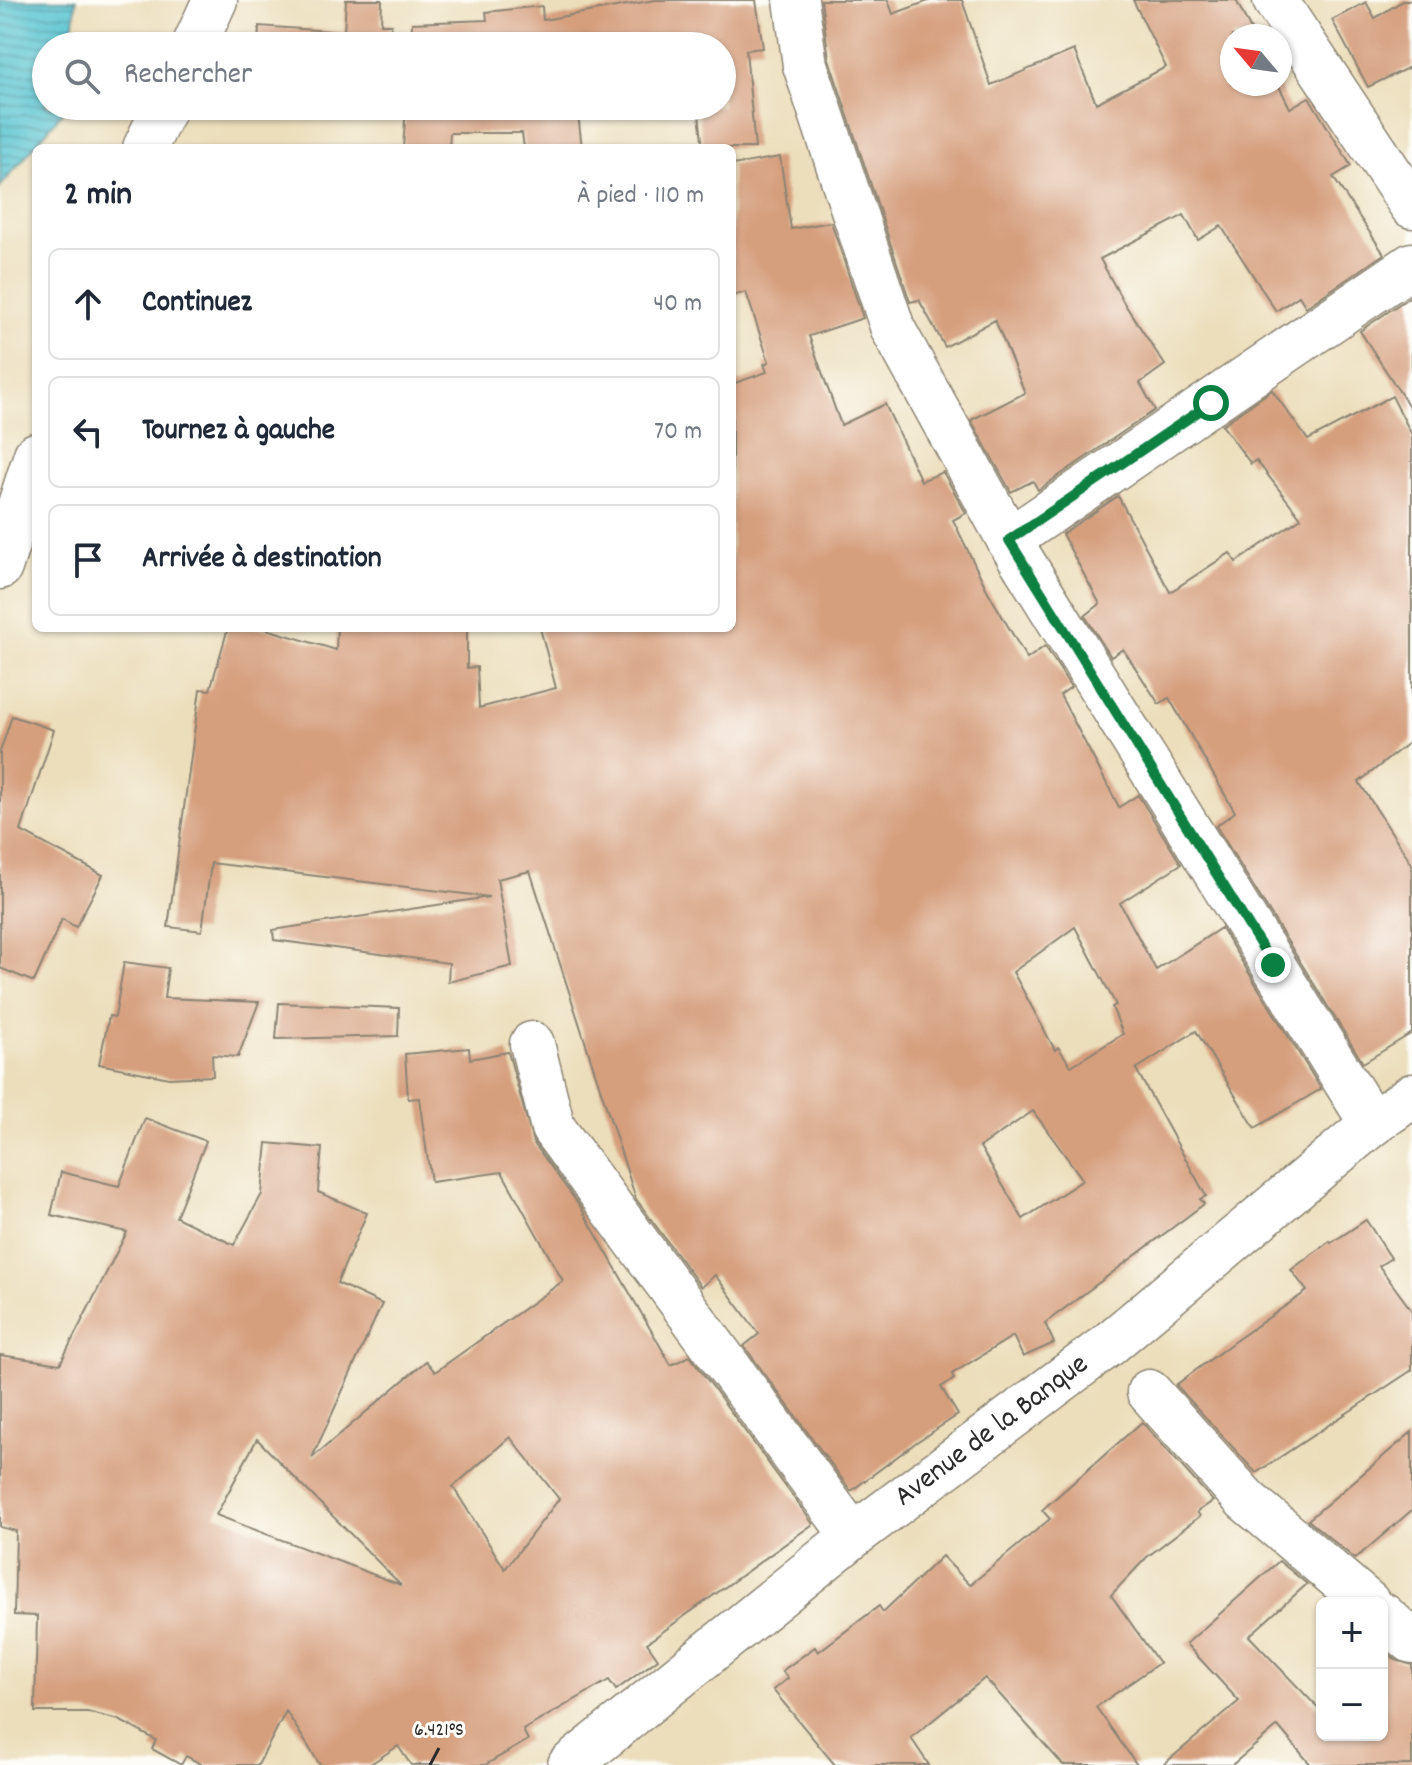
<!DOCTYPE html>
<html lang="fr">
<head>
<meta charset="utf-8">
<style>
	body { margin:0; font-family:Dekko,sans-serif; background:#f2f2f3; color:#1f2937 }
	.controls { position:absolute; right:24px; bottom:24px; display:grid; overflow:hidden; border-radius:12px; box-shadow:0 2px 6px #0004 }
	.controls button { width:72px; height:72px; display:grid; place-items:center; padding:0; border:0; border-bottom:2px solid #e0e1e3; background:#fff; color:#1f2937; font:40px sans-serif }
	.compass { position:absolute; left:1220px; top:24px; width:72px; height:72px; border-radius:50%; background:#fff; box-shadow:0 2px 6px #0004; rotate:299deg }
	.stop { position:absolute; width:24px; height:24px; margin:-18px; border:6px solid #0b8043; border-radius:50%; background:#fff }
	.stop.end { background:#0b8043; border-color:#fff; box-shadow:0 2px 8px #0008 }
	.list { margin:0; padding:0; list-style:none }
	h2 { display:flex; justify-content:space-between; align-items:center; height:104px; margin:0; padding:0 32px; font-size:34px }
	h2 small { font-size:26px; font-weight:400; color:#747a83 }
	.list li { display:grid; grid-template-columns:52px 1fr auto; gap:24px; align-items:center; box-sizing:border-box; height:112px; margin:0 16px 16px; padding:0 16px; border:2px solid #e0e1e3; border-radius:12px }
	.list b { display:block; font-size:30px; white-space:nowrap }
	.list em { font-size:26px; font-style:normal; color:#747a83 }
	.icon { flex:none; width:44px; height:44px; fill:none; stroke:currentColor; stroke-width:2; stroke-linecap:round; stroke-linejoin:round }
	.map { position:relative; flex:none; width:1412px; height:1765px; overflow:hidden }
	.search { position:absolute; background:#fff; box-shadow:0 2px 6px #0004; left:32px; top:32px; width:704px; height:88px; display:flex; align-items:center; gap:20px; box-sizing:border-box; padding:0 28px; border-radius:44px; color:#747a83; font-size:30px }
	.panel { position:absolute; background:#fff; box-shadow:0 2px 6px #0004; left:32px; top:144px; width:704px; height:488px; border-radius:12px }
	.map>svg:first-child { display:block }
	.water { fill:url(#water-rules); stroke:#42787e; stroke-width:2 }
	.building { fill:#d59e7d; fill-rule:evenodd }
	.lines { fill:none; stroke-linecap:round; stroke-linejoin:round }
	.street-casing { stroke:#8c8473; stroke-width:47 }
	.primary-casing { stroke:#8c8473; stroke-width:47 }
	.street { stroke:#fff; stroke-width:44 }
	.primary { stroke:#fff; stroke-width:44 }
	.route { stroke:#0b8043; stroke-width:10 }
	.ticks { fill:none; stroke:#2b2b2b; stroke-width:3 }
	.labels { text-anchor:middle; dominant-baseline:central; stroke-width:6; stroke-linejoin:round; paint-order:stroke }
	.street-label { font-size:30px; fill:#2b2b2b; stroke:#fdfcf7 }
	.ticks-label { font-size:20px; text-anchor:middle; fill:#2b2b2b; stroke:#fdfcf7; stroke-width:6; stroke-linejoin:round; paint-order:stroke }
</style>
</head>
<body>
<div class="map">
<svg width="1412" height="1765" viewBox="0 0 1412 1765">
	<defs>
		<pattern id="water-rules" width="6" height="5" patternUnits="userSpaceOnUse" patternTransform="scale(2)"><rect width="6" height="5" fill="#58c4d2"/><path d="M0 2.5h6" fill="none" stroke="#499fab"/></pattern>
	</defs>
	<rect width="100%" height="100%" fill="#fdfcf7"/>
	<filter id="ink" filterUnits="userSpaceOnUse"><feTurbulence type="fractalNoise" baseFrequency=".0125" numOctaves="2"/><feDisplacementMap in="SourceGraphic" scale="16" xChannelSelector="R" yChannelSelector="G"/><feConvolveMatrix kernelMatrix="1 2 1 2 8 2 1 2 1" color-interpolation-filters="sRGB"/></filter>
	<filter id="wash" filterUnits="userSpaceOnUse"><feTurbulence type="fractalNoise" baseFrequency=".006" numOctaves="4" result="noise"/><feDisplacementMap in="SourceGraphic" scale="32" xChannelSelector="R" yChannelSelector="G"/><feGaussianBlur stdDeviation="1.8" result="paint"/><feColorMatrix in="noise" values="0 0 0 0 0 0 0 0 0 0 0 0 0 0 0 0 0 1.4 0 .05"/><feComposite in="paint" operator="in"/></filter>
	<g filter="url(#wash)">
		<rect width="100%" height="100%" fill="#ecdebb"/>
		<polygon class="water" points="0,0 76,0 72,46 46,46 46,106 66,108 0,187"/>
		<g id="blocks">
			<g class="building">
				<polygon points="346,0 382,0 381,24 392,24 382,46 258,46 259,26 344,32"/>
				<polygon points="655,0 756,0 763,48 746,50 755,148 703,148 698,106 722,106 722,46 411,46 412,23 487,20 486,12 542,6 543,20"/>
				<polygon points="821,0 888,0 893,14 931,0 962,0 991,85 1074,50 1096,103 1166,67 1133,0 1236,0 1254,36 1232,36 1232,84 1278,84 1290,108 1309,97 1351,166 1333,177 1384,254 1306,307 1299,296 1276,311 1221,226 1198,240 1184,215 1100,259 1124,303 1165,365 1140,383 1155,410 1038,490 1033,481 1011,492 971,420 1025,393 995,320 945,347 919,300 910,302 829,59"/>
				<polygon points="1404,0 1412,0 1412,66 1368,87 1332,20 1366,2 1375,18"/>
				<polygon points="406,106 577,106 582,148 524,148 522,133 450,133 449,148 403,148"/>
				<path d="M 780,157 L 791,229 L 831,222 L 863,318 L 809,336 L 841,425 L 885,404 L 921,481 L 943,472 L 966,513 L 953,520 L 987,590 L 1027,659 L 1045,646 L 1071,687 L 1060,695 L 1119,807 L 1138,795 L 1181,864 L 1120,903 L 1156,970 L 1221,928 L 1321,1089 L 1255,1128 L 1196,1031 L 1136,1069 L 1206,1196 L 1200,1199 L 1204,1204 L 1045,1323 L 1054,1343 L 1023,1357 L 1013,1336 L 952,1374 L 954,1379 L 941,1387 L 958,1415 L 918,1441 L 851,1491 L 744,1346 L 759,1334 L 715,1275 L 701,1287 L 636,1199 L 530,871 L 497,879 L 512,966 L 448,982 L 449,963 L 274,940 L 273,930 L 489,897 L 211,863 L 202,931 L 168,927 L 200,689 L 210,690 L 228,628 L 263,628 L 336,650 L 337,628 L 467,628 L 467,668 L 477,667 L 479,708 L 556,688 L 540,628 L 732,628 L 732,384 L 767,372 L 764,364 L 769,362 L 746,292 L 732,296 L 732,165 ZM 1075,927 L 1116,1005 L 1112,1007 L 1123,1034 L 1071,1066 L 1058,1047 L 1055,1050 L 1013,972 ZM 1033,1111 L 1083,1180 L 1023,1219 L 980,1147 Z"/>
				<polygon points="1411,296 1412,298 1412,411 1360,331"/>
				<polygon points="1272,390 1308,440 1392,396 1412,435 1412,740 1359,782 1412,864 1412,1033 1363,1063 1216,826 1235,812 1169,698 1159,704 1123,649 1111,657 1085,616 1100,604 1062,534 1118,496 1170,592 1230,553 1236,562 1301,518 1256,460 1251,464 1222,425"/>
				<polygon points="12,716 54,730 21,831 103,875 76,927 62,919 34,982 0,968 0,752"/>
				<polygon points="124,962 168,968 164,998 259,1002 238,1057 212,1055 213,1076 169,1078 99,1064 109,1016 115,1017"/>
				<polygon points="279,1003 399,1008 398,1036 276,1039"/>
				<path d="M 469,1048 L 470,1059 L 508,1052 L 533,1142 L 581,1208 L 671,1365 L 690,1356 L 813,1524 L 647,1643 L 658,1659 L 616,1690 L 609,1680 L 523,1730 L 528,1740 L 485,1765 L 411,1765 L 398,1746 L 369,1765 L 320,1765 L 286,1711 L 258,1765 L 203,1765 L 186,1756 L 181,1765 L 152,1749 L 156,1740 L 119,1720 L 87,1712 L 35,1712 L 37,1616 L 14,1615 L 16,1531 L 0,1527 L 0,1355 L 60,1364 L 127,1232 L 51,1215 L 61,1172 L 119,1186 L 145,1118 L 206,1141 L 176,1217 L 234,1245 L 262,1194 L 267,1143 L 322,1148 L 318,1192 L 367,1213 L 337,1283 L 382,1304 L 312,1458 L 426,1361 L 435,1372 L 563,1281 L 502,1172 L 431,1182 L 419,1098 L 408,1099 L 405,1054 ZM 510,1437 L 559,1499 L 505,1569 L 453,1487 ZM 257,1439 L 292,1475 L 401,1585 L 216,1515 Z"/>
				<polygon points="1366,1220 1391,1258 1379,1266 1412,1311 1412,1370 1256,1473 1176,1385 1235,1341 1307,1291 1291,1270 1330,1241 1331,1243"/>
				<polygon points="1142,1422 1213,1501 1197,1512 1200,1516 1147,1557 1111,1595 1159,1663 1096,1707 1137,1765 1063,1765 985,1678 911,1738 929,1765 835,1765 773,1690 788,1678 782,1671 815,1647 818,1652 879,1606 883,1612 942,1556 970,1585 1050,1519 1042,1510"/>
				<polygon points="1412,1432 1412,1510 1355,1559 1308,1520"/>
				<polygon points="1279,1561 1307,1584 1249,1636 1319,1709 1322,1707 1322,1735 1382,1735 1382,1656 1387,1652 1396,1660 1412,1665 1412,1765 1311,1765 1278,1726 1232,1765 1163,1765 1239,1701 1186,1644"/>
			</g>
		</g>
	</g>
	<g filter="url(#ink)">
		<use href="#blocks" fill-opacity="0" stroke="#8c8473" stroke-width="2"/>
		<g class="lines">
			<g class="street-casing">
				<g id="street">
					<polyline points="796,0 805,65 893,329 1009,540 1372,1124"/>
					<polyline points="1275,0 1412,206"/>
					<polyline points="1009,540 1412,265"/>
					<polyline points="532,1044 553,1128 853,1536"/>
					<polyline points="1149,1392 1246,1500 1368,1603"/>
					<polyline points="1382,1615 1412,1641"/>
					<path id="s1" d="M 570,1765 L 853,1536 L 1108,1345 L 1372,1124 L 1412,1096"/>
				</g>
			</g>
			<g class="primary-casing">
				<g id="primary">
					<polyline points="194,46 215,0"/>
					<polyline points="145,148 165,106"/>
					<polyline points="0,567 36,455"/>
				</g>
			</g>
			<use href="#street" class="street"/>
			<use href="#primary" class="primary"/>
		</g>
	</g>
	<g class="lines" filter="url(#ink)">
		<polyline class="route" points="1211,403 1009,540 1273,965"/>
	</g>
	<path class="ticks" d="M 430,1765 L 439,1748"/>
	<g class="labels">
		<g class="street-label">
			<text stroke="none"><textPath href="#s1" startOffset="538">Avenue de la Banque</textPath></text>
		</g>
	</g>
	<g class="ticks-label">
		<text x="439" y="1735">6.421°S</text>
	</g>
</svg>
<div class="controls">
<button>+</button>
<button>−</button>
</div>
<svg class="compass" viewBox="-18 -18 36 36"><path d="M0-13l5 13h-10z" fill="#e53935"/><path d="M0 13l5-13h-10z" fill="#747a83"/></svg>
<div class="stop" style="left:1211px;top:403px"></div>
<div class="stop end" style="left:1273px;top:965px"></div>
<div class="search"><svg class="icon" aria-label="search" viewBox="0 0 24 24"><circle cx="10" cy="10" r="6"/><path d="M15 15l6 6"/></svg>Rechercher</div>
<section class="panel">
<h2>2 min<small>À pied · 110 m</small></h2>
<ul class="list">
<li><svg class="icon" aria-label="ahead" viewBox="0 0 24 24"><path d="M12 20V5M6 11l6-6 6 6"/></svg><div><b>Continuez</b></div><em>40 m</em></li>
<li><svg class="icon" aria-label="left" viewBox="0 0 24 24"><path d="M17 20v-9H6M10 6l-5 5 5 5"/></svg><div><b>Tournez à gauche</b></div><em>70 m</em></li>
<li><svg class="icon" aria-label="arrive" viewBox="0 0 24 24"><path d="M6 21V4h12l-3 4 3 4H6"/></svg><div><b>Arrivée à destination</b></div></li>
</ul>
</section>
</div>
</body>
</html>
